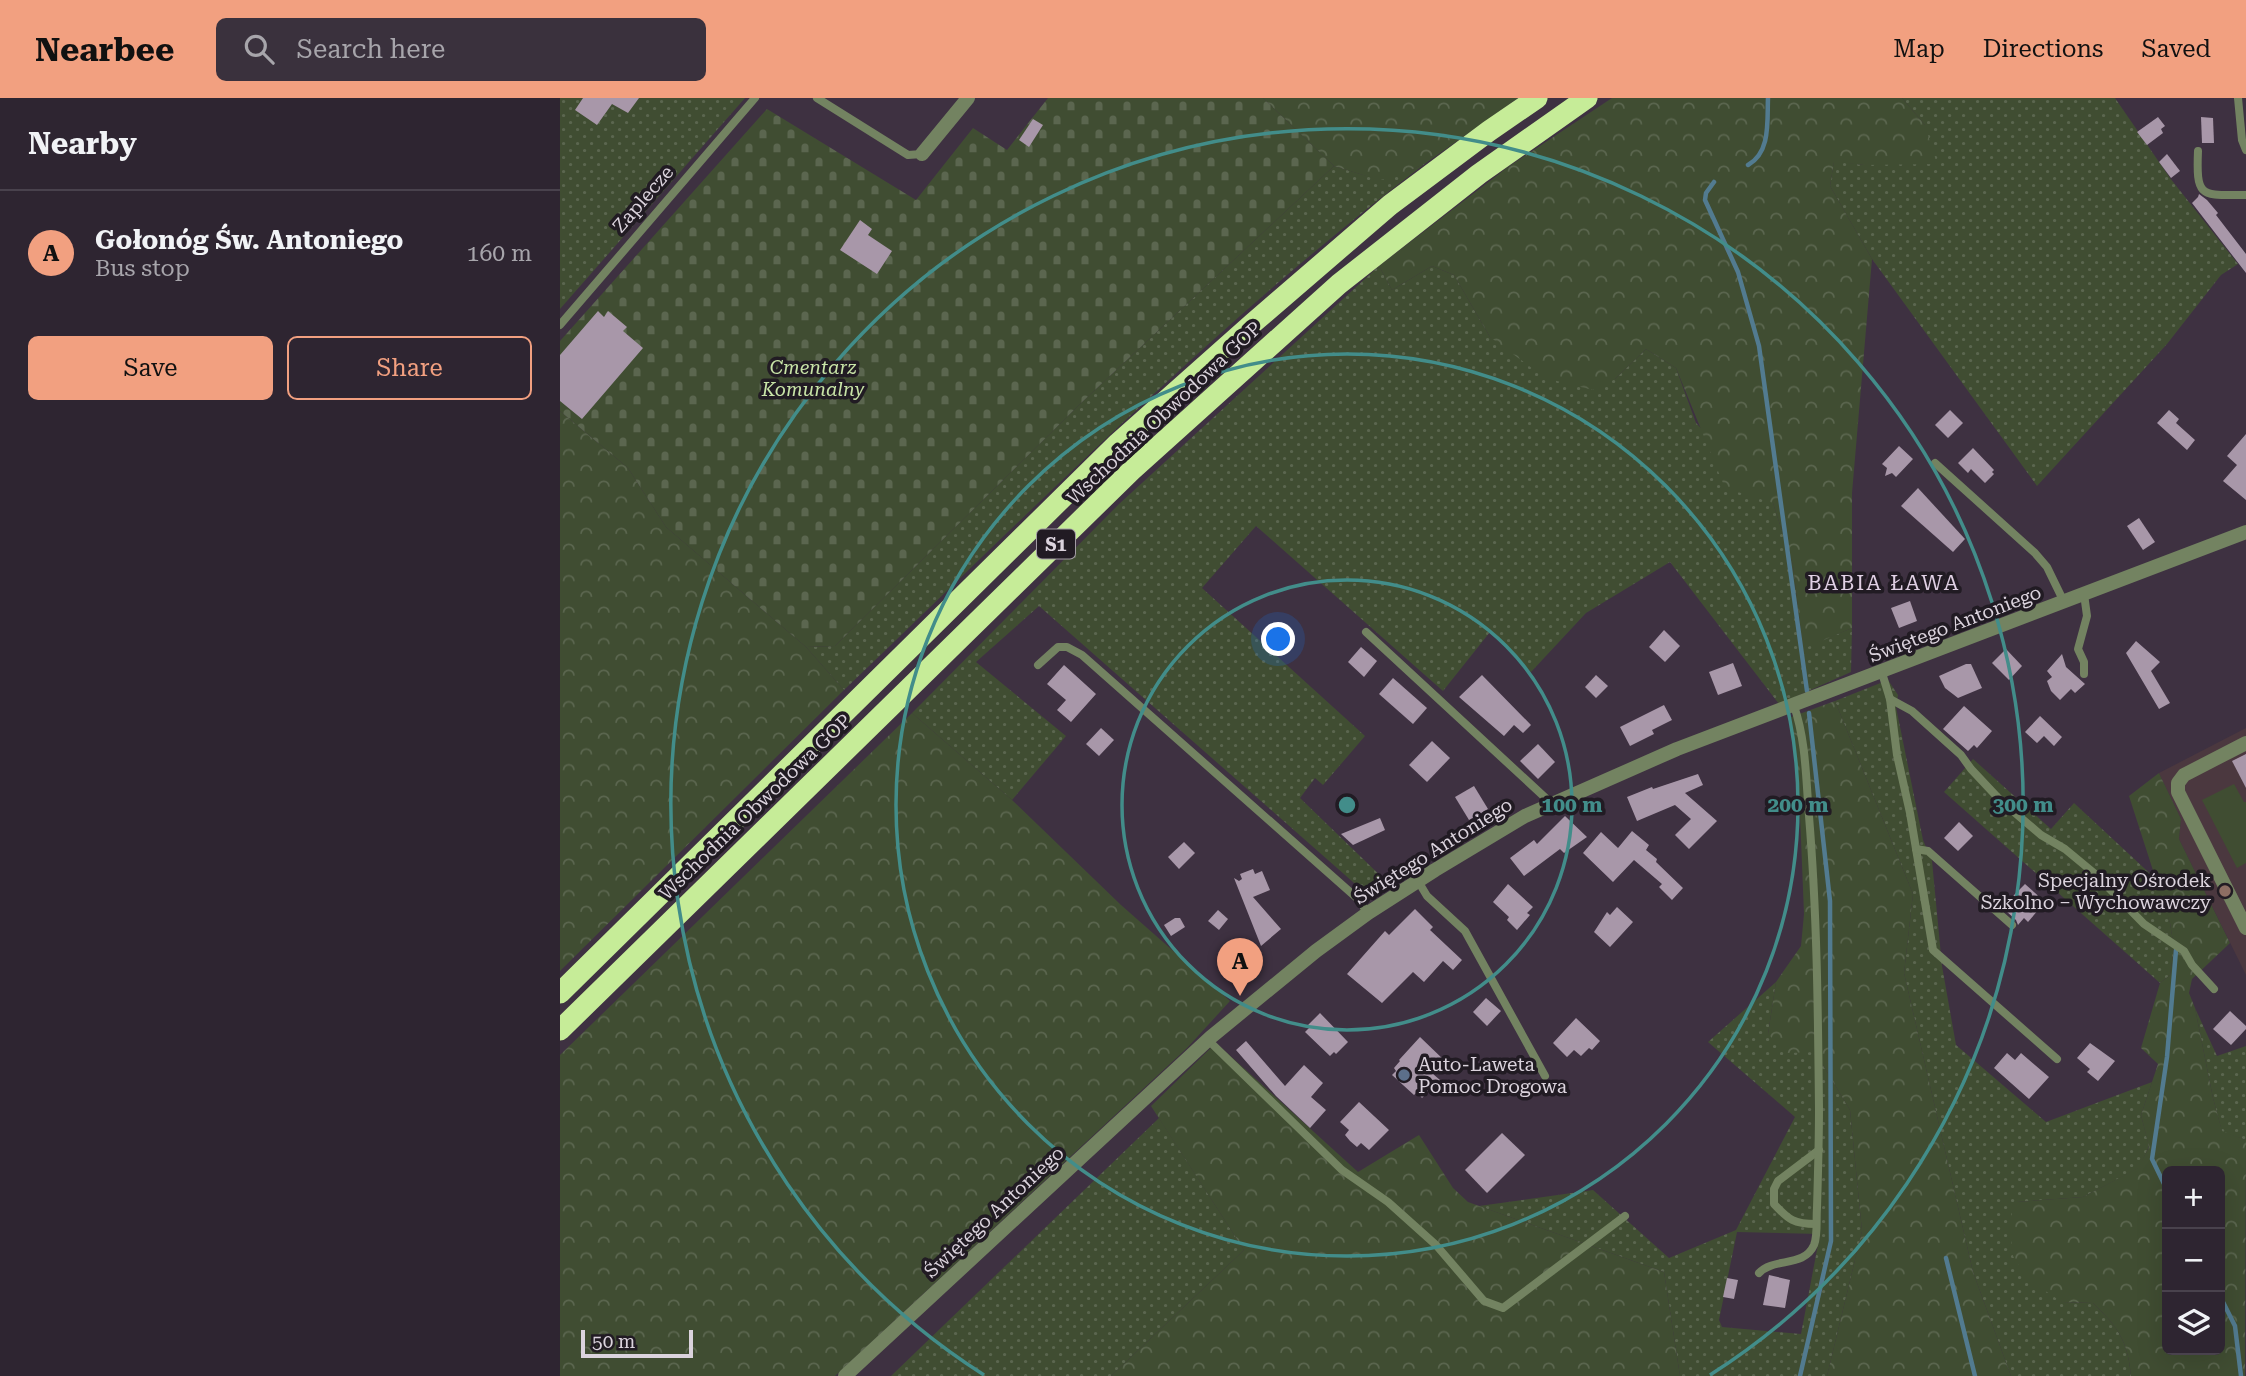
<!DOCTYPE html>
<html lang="en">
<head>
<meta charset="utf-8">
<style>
	body { margin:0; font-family:"Roboto Serif",serif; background:#3a313d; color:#f1f3f6 }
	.controls { position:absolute; right:21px; bottom:21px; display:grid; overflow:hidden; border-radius:10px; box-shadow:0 7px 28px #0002 }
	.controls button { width:63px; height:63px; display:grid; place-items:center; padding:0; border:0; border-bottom:2px solid #49424d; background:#2e2531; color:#f1f3f6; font:35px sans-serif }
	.scale { position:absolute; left:21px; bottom:18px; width:112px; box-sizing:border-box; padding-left:7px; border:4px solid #dbd3dd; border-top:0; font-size:19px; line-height:24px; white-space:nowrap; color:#dbd3dd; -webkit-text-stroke:5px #211b23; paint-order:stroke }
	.you { position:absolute; left:719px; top:542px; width:24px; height:24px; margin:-18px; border:5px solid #fff; border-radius:50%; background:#1a73e8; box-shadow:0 0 0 10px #1a73e833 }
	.badge { display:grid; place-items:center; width:46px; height:46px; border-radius:50%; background:#f2a080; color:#111; font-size:23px; font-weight:700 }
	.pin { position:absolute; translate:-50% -58px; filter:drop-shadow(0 2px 4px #0008) }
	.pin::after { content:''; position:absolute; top:37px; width:24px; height:21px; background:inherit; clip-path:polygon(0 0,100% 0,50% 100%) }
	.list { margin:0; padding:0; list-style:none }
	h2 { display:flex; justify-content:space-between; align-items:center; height:91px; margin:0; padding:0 28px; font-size:30px }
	h2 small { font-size:23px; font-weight:400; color:#a7a5ab }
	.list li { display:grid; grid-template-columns:46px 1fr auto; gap:21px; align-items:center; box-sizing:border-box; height:126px; padding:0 28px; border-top:2px solid #49424d }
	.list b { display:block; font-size:26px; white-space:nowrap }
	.list p { margin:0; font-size:23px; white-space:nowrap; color:#a7a5ab }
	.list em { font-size:23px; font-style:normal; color:#a7a5ab }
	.actions { display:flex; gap:14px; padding:21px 28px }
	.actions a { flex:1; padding:16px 0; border:2px solid #f2a080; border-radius:10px; text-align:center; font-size:24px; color:#f2a080 }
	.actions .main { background:#f2a080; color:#111 }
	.icon { flex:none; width:38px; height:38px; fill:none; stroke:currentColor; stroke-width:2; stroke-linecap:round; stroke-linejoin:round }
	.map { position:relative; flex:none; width:1686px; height:1278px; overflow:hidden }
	header { display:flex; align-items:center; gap:42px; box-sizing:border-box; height:98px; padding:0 35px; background:#f2a080; color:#111 }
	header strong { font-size:33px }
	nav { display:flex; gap:38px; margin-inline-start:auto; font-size:24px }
	.search { width:490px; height:63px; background:#3a313d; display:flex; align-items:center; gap:18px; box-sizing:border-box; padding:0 24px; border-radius:10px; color:#a7a5ab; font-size:26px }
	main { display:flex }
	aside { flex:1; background:#2e2531 }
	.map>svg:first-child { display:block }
	.education { fill:#4b383f }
	.grass { fill:url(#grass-dots); fill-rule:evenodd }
	.forest { fill:url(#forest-crowns); fill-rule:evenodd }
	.cemetery { fill:url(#cemetery-stones) }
	.garden { fill:#404d32 }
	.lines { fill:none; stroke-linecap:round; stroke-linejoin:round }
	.stream { stroke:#527b90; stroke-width:4.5 }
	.building { fill:#a897a9 }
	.service { stroke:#738361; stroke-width:8 }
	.minor { stroke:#738361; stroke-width:14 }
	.tertiary { stroke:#738361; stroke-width:14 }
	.motorway { stroke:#c6ec98; stroke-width:21 }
	.ring { fill:none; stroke:#428d8a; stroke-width:3.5 }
	.education-dot { fill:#8d6e63; stroke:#211b23; stroke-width:2.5 }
	.service-dot { fill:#5c6f8a; stroke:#211b23; stroke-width:2.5 }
	.labels { text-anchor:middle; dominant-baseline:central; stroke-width:7; stroke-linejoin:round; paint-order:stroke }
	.shield { fill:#211b23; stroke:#a39ca5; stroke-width:2 }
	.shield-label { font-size:18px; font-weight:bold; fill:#dbd3dd }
	.street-label { font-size:19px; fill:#dbd3dd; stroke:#211b23 }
	.park-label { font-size:19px; font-style:italic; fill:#c8e4a7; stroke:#211b23 }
	.poi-label { font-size:19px; fill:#dbd3dd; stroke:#211b23; text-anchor:end }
	.neighbourhood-label { font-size:21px; letter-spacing:2px; fill:#e1d1e5; stroke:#211b23 }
	.centre { fill:#428d8a; stroke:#211b23; stroke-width:3.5 }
	.ring-label { font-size:21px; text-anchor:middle; font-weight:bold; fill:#428d8a; stroke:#211b23; stroke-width:7; stroke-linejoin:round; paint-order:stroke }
</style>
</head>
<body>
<header>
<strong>Nearbee</strong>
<div class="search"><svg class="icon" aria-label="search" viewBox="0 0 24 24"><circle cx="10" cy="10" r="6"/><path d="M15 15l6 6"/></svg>Search here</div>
<nav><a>Map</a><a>Directions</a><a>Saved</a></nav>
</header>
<main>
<aside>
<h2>Nearby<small></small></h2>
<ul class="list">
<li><span class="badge">A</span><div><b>Gołonóg Św. Antoniego</b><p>Bus stop</p></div><em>160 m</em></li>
</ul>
<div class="actions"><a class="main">Save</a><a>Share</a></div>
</aside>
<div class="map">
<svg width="1686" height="1278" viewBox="0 0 1686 1278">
	<defs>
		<pattern id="grass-dots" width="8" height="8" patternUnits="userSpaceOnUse" patternTransform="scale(1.75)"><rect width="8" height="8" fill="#404d32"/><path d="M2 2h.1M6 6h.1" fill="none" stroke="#5b664f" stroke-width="1.8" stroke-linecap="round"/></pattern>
		<pattern id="forest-crowns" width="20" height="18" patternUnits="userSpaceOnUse" patternTransform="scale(1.75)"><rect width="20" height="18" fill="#404d32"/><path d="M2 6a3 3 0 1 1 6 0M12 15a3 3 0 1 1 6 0" fill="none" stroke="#5b664f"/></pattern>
		<pattern id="cemetery-stones" width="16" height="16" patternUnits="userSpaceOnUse" patternTransform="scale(1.75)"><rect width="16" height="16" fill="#404d32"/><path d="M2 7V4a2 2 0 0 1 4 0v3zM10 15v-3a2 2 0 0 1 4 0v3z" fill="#5b664f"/></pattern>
	</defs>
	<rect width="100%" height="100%" fill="#3e3141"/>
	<polygon class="education" points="1686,630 1686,877 1619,741 1621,721 1599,675"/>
	<g class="grass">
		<polygon points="0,0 185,0 0,211"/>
		<polygon points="1342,0 1555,0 1610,80 1678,166 1661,177 1607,246 1477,388 1312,161 1270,88 1274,63 1304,67 1365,27"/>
		<path d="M 866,65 C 657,223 473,412 284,592 L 246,549 L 275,548 L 521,305 L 774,68 C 821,82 820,86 866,65 Z"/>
		<polygon points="819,168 832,192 872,168 894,177 930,239 1055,281 1086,251 1116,270 1136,325 1213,405 1233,467 1243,550 1292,530 1291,574 1219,606 1110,464 1026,515 971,574 930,534 883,593 696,428 642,490 805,638 763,687 755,680 740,700 830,787 810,799 479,508 416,564 506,638 452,702 352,615 559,406"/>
		<path d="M 1328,582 L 1338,597 L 1336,609 L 1363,742 L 1372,763 L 1382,868 L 1396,947 L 1486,1024 L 1592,984 L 1581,1017 L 1589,1048 L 1579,1070 L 1523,1099 L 1457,1104 L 1502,1204 L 1533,1205 C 1558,1229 1568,1243 1571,1278 L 1451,1278 L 1413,1174 L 1344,875 L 1353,796 L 1275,603 Z"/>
		<polygon points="1413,661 1491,731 1514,705 1598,783 1610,825 1614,850 1610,877 1600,885 1384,694"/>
		<path d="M 1216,884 L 1208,936 L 1255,954 L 1290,1012 L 1302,1133 L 1267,1278 L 1120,1278 L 1104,1174 L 919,1108 L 1033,1092 L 1109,1160 L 1176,1132 L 1235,1019 L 1148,944 ZM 1177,1134 L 1260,1136 L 1241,1236 L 1162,1229 L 1159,1222 Z"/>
		<polygon points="1635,910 1657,958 1686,948 1686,1042 1662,1034 1653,1000"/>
		<polygon points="599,1020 684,1152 551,1278 331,1278"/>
	</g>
	<g class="forest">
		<polygon points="703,0 958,0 866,65 833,80 819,82 774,68"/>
		<polygon points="1052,0 1342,0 1365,27 1377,66 1304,67 1274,64 1270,88 1312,161 1292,395 1292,530 1243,551 1233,467 1213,405 1165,390 1116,270 1086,251 1055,281 1033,292 985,280 930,239 894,177 872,168 832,192 819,168 948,69"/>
		<polygon points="0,313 68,370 106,429 246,549 284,592 0,873"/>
		<polygon points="1275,603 1353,796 1344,875 1413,1174 1451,1278 1267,1278 1302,1133 1290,1012 1255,954 1227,955 1208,936 1216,884 1241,848 1244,816 1239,691 1231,619"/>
		<polygon points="352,615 452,702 561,807 670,903 627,950 275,1278 0,1278 0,957"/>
		<path d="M 1599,675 L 1621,721 L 1619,741 L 1670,845 L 1632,881 L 1629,895 L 1635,910 L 1653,1000 L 1662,1033 L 1686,1042 L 1685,1278 L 1571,1278 C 1568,1243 1558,1229 1533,1205 L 1502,1204 L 1467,1181 L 1453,1158 L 1449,1124 L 1456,1104 L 1523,1099 L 1578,1070 L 1589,1049 L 1581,1017 L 1598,966 L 1581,950 L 1600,885 L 1610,877 L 1614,850 L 1610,825 L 1569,698 ZM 1607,1073 L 1660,1073 L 1660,1252 L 1607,1252 Z"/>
		<polygon points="656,945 798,1074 859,1037 893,1090 908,1104 1104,1174 1120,1278 551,1278 684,1152 591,1008"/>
	</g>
	<polygon class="cemetery" points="488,0 703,0 774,68 521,305 275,548 246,549 106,429 68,370 0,313 0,243 207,11 356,102 413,30 447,52"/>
	<polygon class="garden" points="1674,686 1684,704 1686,704 1686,765 1677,770 1642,702"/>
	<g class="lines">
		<g class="stream">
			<path d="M 1188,67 C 1211,54 1207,23 1208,0"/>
			<polyline points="1154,84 1146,95 1145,102 1178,174 1199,248 1247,593"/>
			<polyline points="1607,1092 1592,1061 1607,959 1616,852"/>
			<polyline points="1386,1160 1415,1278"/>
			<polyline points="1660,1198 1675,1228 1681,1278"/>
			<polyline points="1240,1278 1271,1143 1270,803 1249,615"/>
		</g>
	</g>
	<g class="building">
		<polygon points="23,0 79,0 68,15 52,6 37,27 15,12"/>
		<polygon points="1598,19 1605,28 1601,31 1603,35 1587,47 1577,34"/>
		<polygon points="1641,19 1653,20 1654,45 1642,45"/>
		<polygon points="473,21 483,27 469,49 459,42"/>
		<polygon points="1607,56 1620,73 1611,80 1599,64"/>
		<polygon points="1639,96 1647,102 1658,115 1656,117 1686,156 1686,175 1632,105 1638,99"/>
		<polygon points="300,122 312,131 308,137 332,153 317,176 280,152"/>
		<polygon points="38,213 44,219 48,213 67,229 63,233 83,250 22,321 0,303 0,257"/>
		<polygon points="1390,312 1403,325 1388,340 1375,327"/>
		<polygon points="1609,312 1619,321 1616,325 1635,342 1627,352 1597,325"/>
		<polygon points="1686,336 1686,402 1663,383 1677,367 1667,358"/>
		<polygon points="1339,348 1353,361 1336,379 1332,375 1325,378 1327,370 1322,366"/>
		<polygon points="1413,350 1434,372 1432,374 1434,376 1425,385 1411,371 1408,375 1398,365"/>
		<polygon points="1358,390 1405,441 1393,454 1341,408"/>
		<polygon points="1579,420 1595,444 1583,452 1567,428"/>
		<polygon points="1350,503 1357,523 1339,530 1331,510"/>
		<polygon points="1104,532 1120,548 1105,564 1089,549"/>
		<polygon points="1576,543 1600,564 1591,573 1610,605 1599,611 1566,555"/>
		<polygon points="801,549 817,563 804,579 788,564"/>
		<polygon points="1446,551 1462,568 1449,582 1432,565"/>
		<polygon points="1502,556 1506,569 1525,586 1515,595 1511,591 1500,602 1491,593 1487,583 1492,579 1487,573"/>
		<polygon points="1173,565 1182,588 1158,597 1149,574"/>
		<polygon points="1406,566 1411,566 1422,590 1398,600 1385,590 1379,578"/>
		<polygon points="504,567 536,596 511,624 497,612 506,602 487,586"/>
		<polygon points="922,577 971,627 963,635 954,627 944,638 899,599"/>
		<polygon points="1036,577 1048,588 1036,600 1025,589"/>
		<polygon points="833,580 867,610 853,626 819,596"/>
		<polygon points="1104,607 1112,622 1092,632 1094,636 1070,648 1060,629"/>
		<polygon points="1404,608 1432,633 1417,650 1414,647 1408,653 1383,631"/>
		<polygon points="1480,618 1502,639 1494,648 1484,638 1477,645 1465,634"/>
		<polygon points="541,630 554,642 539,658 526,646"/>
		<polygon points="872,643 890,660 867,684 849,667"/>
		<polygon points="978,646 995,664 978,681 960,663"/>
		<polygon points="1686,656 1686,690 1672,663"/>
		<polygon points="1138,676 1143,687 1125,695 1157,723 1129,751 1115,737 1131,721 1115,707 1077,723 1067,699 1092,689 1093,691"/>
		<polygon points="914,688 928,711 909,722 895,699"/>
		<polygon points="1005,718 1027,739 1004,755 1000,751 964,778 950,760 974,742 977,746"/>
		<polygon points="820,720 825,732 793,747 781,736"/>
		<polygon points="1399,724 1413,738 1398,753 1384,740"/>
		<polygon points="1072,733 1089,747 1086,752 1097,761 1096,764 1123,790 1112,802 1099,789 1102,786 1074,762 1053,784 1023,755 1041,734 1058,750"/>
		<polygon points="624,744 635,755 619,771 608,759"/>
		<polygon points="693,771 695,776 702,773 710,792 693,799 721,831 701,848 674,780 679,783 682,781 680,776"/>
		<polygon points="948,786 973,809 967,815 970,817 957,832 947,822 949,819 933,804"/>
		<polygon points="1465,786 1485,804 1468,824 1464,820 1458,827 1456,822 1436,804 1445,794 1451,800"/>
		<polygon points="1057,809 1073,824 1050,849 1034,834 1047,814 1050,817"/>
		<polygon points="855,811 873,829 870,832 902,862 893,872 883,863 864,884 853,874 822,905 787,876 825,833 829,837"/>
		<polygon points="658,812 668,821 659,832 648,823"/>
		<polygon points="615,820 620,820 625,829 611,838 604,827"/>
		<polygon points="926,900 941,913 927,928 913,914"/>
		<polygon points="1670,913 1686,928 1686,931 1671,947 1653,931"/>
		<polygon points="760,915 788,944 776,956 774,954 770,958 745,934 749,930 747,928"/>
		<polygon points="1016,920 1040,943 1032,952 1029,950 1021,958 1014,952 1007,959 993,945"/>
		<polygon points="860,939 885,963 873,976 880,982 862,1000 857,994 854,997 832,977 836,973 834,970 840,963 839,962"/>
		<polygon points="686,943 725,988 744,967 763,985 751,999 766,1012 750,1030 716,998 676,952"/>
		<polygon points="1530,945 1555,963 1538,983 1527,974 1530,971 1517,960"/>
		<polygon points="1447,955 1455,962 1461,955 1489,979 1469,1001 1434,970"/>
		<polygon points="799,1004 829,1032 809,1052 801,1045 797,1049 790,1043 785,1037 789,1032 780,1024"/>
		<polygon points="942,1035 965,1057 927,1095 905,1072"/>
		<polygon points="1209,1177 1230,1182 1225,1210 1203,1207"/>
		<polygon points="1167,1180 1178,1182 1174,1201 1163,1199"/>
	</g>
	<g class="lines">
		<g class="service">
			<polyline points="257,0 348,57 362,56"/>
			<polyline points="1678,0 1682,42 1686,52"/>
			<path d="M 1638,53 C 1636,101 1641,97 1686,97"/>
			<polyline points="0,227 195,0"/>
			<polyline points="1375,365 1475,455 1487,469 1504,504"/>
			<polyline points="806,534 991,705"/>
			<polyline points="478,567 498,549 507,549 522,557 798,801 808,815"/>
			<polyline points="1322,575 1330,601 1337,657 1350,715 1373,852 1497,961"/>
			<polyline points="1524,576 1524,564 1518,551 1527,518 1524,496"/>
			<polyline points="1330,601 1352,613 1401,657 1411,671 1441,703 1481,737 1505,751 1534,775 1584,826 1624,853 1632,867 1654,891"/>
			<polyline points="1356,751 1368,753 1452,827"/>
			<polyline points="858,783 867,798 905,833 985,978"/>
			<polyline points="648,942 782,1072 828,1104 876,1147 924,1203 943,1210 1065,1118"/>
			<path d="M 1256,1126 C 1234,1126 1229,1122 1214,1106 L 1214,1091 L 1218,1083 L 1259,1052"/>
			<path d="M 1199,1175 C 1214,1159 1244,1170 1254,1147 C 1258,1137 1256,1122 1257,1110 C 1258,1077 1259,1043 1259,1010 C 1258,912 1257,815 1249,718 C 1246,682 1246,642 1234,608"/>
		</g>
		<g class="minor">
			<polyline points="362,56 408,0"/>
			<polyline points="1686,645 1624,677 1618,685 1618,694 1686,830"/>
		</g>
		<polyline class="tertiary" points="285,1278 651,939 756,853 808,815 875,772 965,718 1117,651 1686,434"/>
		<g class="motorway">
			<polyline points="0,895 558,345 693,225 830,107 929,33 977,0"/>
			<polyline points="0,932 571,373 779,186 919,76 1027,0"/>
		</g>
	</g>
	<g class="ring">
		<circle cx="787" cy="707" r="225"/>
		<circle cx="787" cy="707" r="451"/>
		<path d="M424 1277A676 676 0 1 1 1150 1277"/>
	</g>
	<circle class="education-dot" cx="1665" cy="793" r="7"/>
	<circle class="service-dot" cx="844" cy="977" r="7"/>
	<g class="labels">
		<rect class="shield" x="477" y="431.5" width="38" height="29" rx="5"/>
		<g class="shield-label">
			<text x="496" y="446">S1</text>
		</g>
		<g class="street-label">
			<text transform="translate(83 101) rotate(-49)">Zaplecze</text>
			<text transform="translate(604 315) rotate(-43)">Wschodnia Obwodowa GOP</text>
			<text transform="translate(1395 526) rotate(-21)">Świętego Antoniego</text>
			<text transform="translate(195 709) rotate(-44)">Wschodnia Obwodowa GOP</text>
			<text transform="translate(873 753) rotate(-32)">Świętego Antoniego</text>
			<text transform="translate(434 1114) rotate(-43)">Świętego Antoniego</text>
		</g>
		<g class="park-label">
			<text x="253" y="269">Cmentarz<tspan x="253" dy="22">Komunalny</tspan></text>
		</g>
		<g class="poi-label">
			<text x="1651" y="782">Specjalny Ośrodek<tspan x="1651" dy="22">Szkolno – Wychowawczy</tspan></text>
			<text x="858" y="966" text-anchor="start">Auto-Laweta<tspan x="858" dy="22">Pomoc Drogowa</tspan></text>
		</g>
		<g class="neighbourhood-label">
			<text x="1324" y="485">BABIA ŁAWA</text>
		</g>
	</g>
	<circle cx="787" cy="707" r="10" class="centre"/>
	<g class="ring-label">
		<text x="1012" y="714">100 m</text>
		<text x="1238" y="714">200 m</text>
		<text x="1463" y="714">300 m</text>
	</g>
</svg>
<div class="controls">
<button>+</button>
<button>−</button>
<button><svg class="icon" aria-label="layers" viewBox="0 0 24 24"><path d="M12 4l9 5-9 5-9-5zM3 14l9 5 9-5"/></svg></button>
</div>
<div class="scale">50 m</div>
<div class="you"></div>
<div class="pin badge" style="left:680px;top:898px">A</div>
</div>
</main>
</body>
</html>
